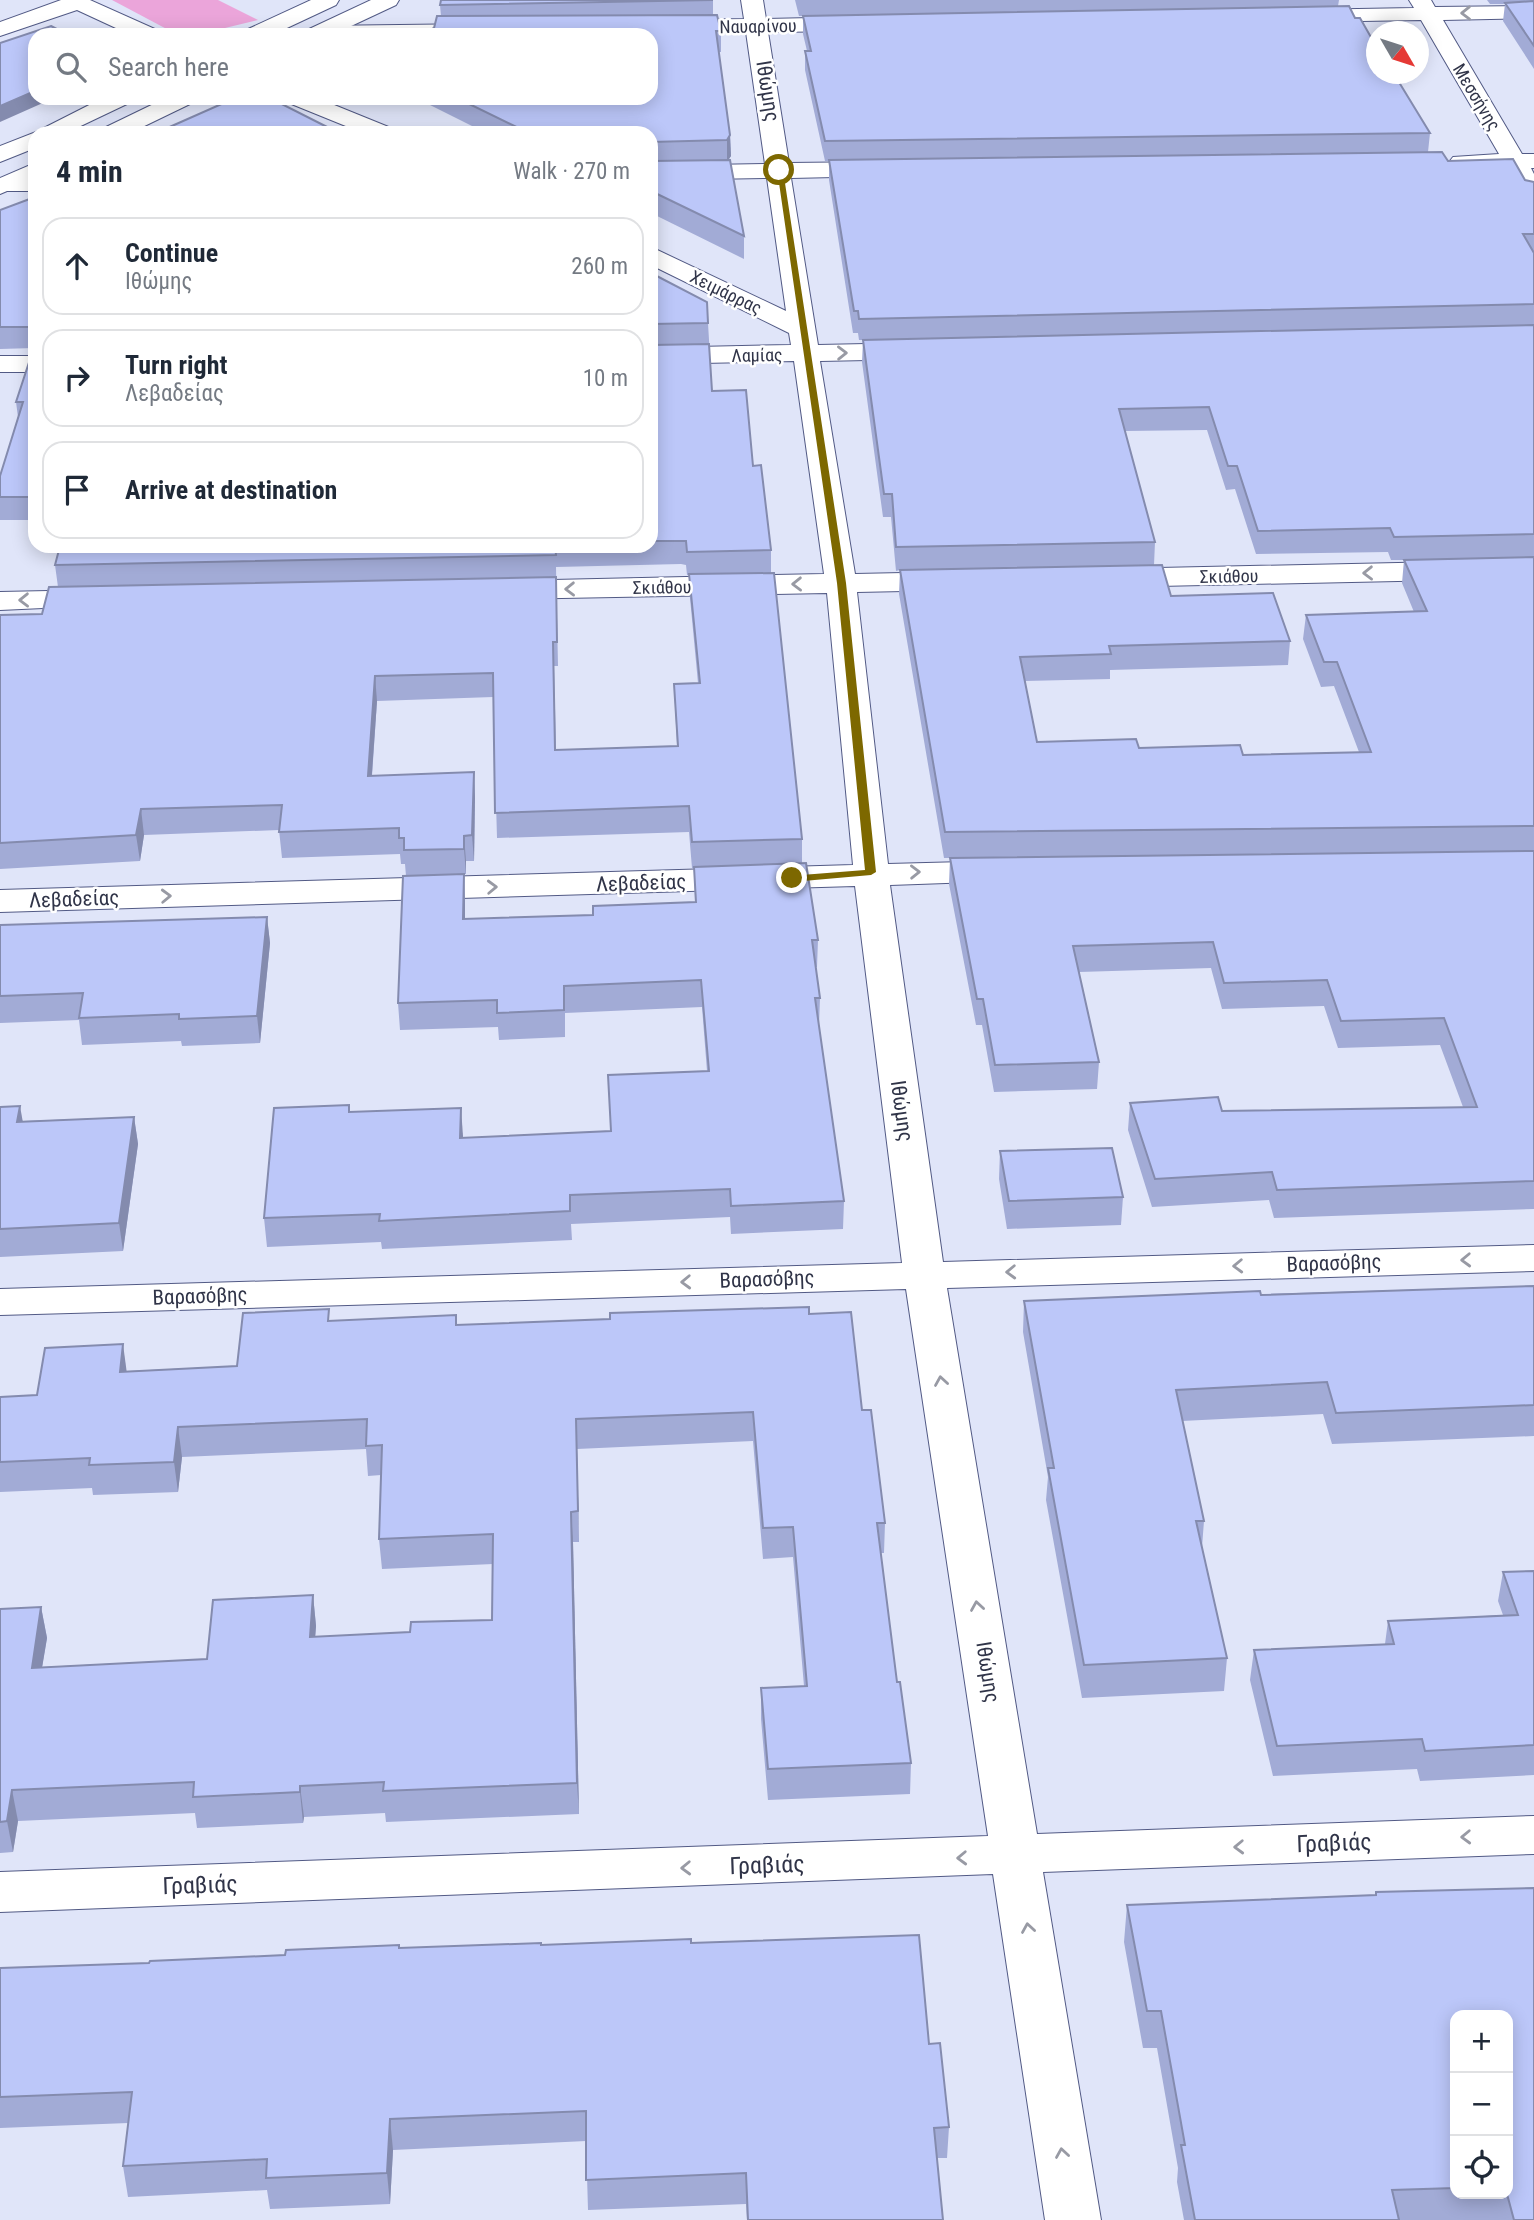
<!DOCTYPE html>
<html lang="en">
<head>
<meta charset="utf-8">
<style>
	body { margin:0; font-family:"Roboto Condensed",sans-serif; background:#f6f6f7; color:#1f2937 }
	.controls { position:absolute; right:21px; bottom:21px; display:grid; overflow:hidden; border-radius:14px; box-shadow:0 4px 18px #0003 }
	.controls button { width:63px; height:63px; display:grid; place-items:center; padding:0; border:0; border-bottom:2px solid #e0e1e3; background:#fff; color:#1f2937; font:35px sans-serif }
	.compass { position:absolute; left:1366px; top:21px; width:63px; height:63px; border-radius:50%; background:#fff; box-shadow:0 4px 18px #0003; rotate:129deg }
	.stop { position:absolute; width:21px; height:21px; margin:-16px; border:5px solid #7d6800; border-radius:50%; background:#fff }
	.stop.end { background:#7d6800; border-color:#fff; box-shadow:0 2px 7px #0008 }
	.list { margin:0; padding:0; list-style:none }
	h2 { display:flex; justify-content:space-between; align-items:center; height:91px; margin:0; padding:0 28px; font-size:30px }
	h2 small { font-size:23px; font-weight:400; color:#747a83 }
	.list li { display:grid; grid-template-columns:46px 1fr auto; gap:21px; align-items:center; box-sizing:border-box; height:98px; margin:0 14px 14px; padding:0 14px; border:2px solid #e0e1e3; border-radius:21px }
	.list b { display:block; font-size:26px; white-space:nowrap }
	.list p { margin:0; font-size:23px; white-space:nowrap; color:#747a83 }
	.list em { font-size:23px; font-style:normal; color:#747a83 }
	.icon { flex:none; width:38px; height:38px; fill:none; stroke:currentColor; stroke-width:2; stroke-linecap:round; stroke-linejoin:round }
	.map { position:relative; flex:none; width:1534px; height:2220px; overflow:hidden }
	.search { position:absolute; background:#fff; box-shadow:0 4px 18px #0003; left:28px; top:28px; width:630px; height:77px; display:flex; align-items:center; gap:18px; box-sizing:border-box; padding:0 24px; border-radius:21px; color:#747a83; font-size:26px }
	.panel { position:absolute; background:#fff; box-shadow:0 4px 18px #0003; left:28px; top:126px; width:630px; height:427px; border-radius:21px }
	.map>svg:first-child { display:block }
	.green { fill:#eba5da }
	.lines { fill:none; stroke-linecap:round; stroke-linejoin:round }
	.minor-casing { stroke:#525a85; stroke-width:2 }
	.secondary-casing { stroke:#525a85; stroke-width:2 }
	.minor { fill:#fff; fill-rule:evenodd }
	.secondary { fill:#fff; fill-rule:evenodd }
	.wall { fill:#a2abd6; fill-rule:evenodd }
	.shaded-wall { fill:#848bae }
	.building { fill:#bcc7f9; stroke:#848bae; stroke-width:2 }
	.oneway { stroke:#989aa4 }
	.route { fill:#7d6800 }
	.labels { text-anchor:middle; dominant-baseline:central; stroke-width:5; stroke-linejoin:round; paint-order:stroke }
	.far-street-label { font-size:18px; fill:#303448; stroke:#fff }
	.street-label { font-size:21px; fill:#303448; stroke:#fff }
	.near-street-label { font-size:24px; fill:#303448; stroke:#fff }
</style>
</head>
<body>
<div class="map">
<svg width="1534" height="2220" viewBox="0 0 1534 2220">
	<rect width="100%" height="100%" fill="#e0e5f9"/>
	<polygon class="green" points="112,0 218,0 258,20 196,35 178,35"/>
	<g class="lines">
		<g class="minor-casing">
			<g id="minor">
				<polygon points="61,0 90,0 157,30 160,35 131,35 77,10 0,36 0,22"/>
				<polygon points="741,0 763,0 766,19 857,17 868,24 857,31 768,32 789,163 880,162 888,164 892,169 888,174 880,176 791,178 818,345 915,343 924,345 928,351 924,357 915,359 820,361 855,574 951,572 962,575 966,581 962,587 951,590 857,592 888,864 1002,861 1014,864 1019,871 1014,878 1002,881 890,885 943,1262 1534,1245 1534,1271 947,1288 1037,1834 1534,1816 1534,1854 1043,1872 1101,2220 1045,2220 993,1874 0,1912 0,1872 988,1836 906,1289 0,1315 0,1289 902,1263 855,886 0,912 0,890 853,865 827,593 504,599 493,596 489,590 493,584 504,581 824,574 794,361 651,364 651,348 791,345 789,333 651,265 651,247 786,311 767,178 651,180 651,166 765,164 746,32 668,34 657,27 668,20 744,19"/>
				<polygon points="1409,0 1431,0 1435,7 1534,6 1534,18 1443,20 1522,154 1534,154 1534,168 1531,168 1534,174 1534,201 1525,199 1507,169 1453,167 1449,162 1453,157 1499,154 1421,20 1302,22 1291,16 1302,10 1414,8"/>
				<polygon points="479,24 487,26 490,31 487,35 308,33 319,26"/>
				<polygon points="286,98 317,98 391,128 395,133 363,133 289,103"/>
				<polygon points="35,177 35,191 0,191 0,179"/>
				<rect x="0" y="356" width="35" height="16"/>
				<polygon points="1534,560 1534,578 1113,587 1102,584 1098,578 1102,572 1113,569"/>
				<polygon points="97,590 108,593 112,599 108,605 0,610 0,592"/>
			</g>
		</g>
		<g class="secondary-casing">
			<g id="secondary">
				<polygon points="311,0 339,0 336,5 272,35 243,35 246,30"/>
				<polygon points="371,0 399,0 396,5 332,35 304,35 307,30"/>
				<polygon points="103,98 132,98 129,103 66,133 35,133 35,148 0,162 0,146 36,132"/>
				<polygon points="166,98 195,98 192,103 130,133 100,133 104,128"/>
				<polygon points="35,163 35,179 0,194 0,178"/>
			</g>
		</g>
		<use href="#minor" class="minor"/>
		<use href="#secondary" class="secondary"/>
	</g>
	<g class="wall">
		<polygon points="713,0 713,15 721,31 721,52 719,52 730,135 731,156 728,160 744,236 744,259 651,213 651,133 486,133 428,104 428,98 651,98 434,28 441,16 440,5"/>
		<path d="M 795,0 L 1339,0 L 1338,6 L 1355,18 L 1430,133 L 1428,152 L 1448,161 L 1534,182 L 1534,1209 L 1274,1218 L 1269,1200 L 1152,1207 L 1128,1130 L 1130,1103 L 1222,1111 L 1463,1107 L 1440,1045 L 1338,1048 L 1324,1006 L 1222,1009 L 1211,968 L 1079,972 L 1099,1062 L 1097,1089 L 994,1092 L 982,1025 L 976,1025 L 949,884 L 950,858 L 1201,855 L 944,858 L 899,594 L 900,570 L 896,571 L 891,517 L 883,517 L 862,362 L 863,340 L 859,340 L 858,333 L 853,333 L 829,180 L 829,161 L 825,161 L 805,70 L 805,51 L 807,51 L 803,34 L 803,16 L 799,16 ZM 1207,430 L 1226,490 L 1235,489 L 1256,554 L 1388,552 L 1391,560 L 1404,560 L 1402,583 L 1414,612 L 1306,615 L 1303,639 L 1321,687 L 1334,686 L 1359,752 L 1243,755 L 1037,742 L 1025,681 L 1110,679 L 1110,670 L 1288,665 L 1290,641 L 1171,596 L 1154,565 L 1155,542 L 1125,431 Z"/>
		<polygon points="1487,0 1534,0 1534,69 1503,21 1505,4 1490,4"/>
		<polygon points="35,197 35,520 0,520 0,476 18,417 16,402 34,348 0,349 0,210"/>
		<path d="M 651,273 L 708,323 L 712,391 L 753,466 L 771,550 L 771,573 L 802,839 L 802,864 L 818,940 L 817,967 L 816,967 L 820,998 L 819,1025 L 844,1201 L 843,1229 L 731,1234 L 730,1217 L 571,1224 L 572,1240 L 382,1249 L 381,1242 L 267,1247 L 264,1218 L 350,1112 L 463,1138 L 611,1131 L 707,1071 L 702,1007 L 565,1013 L 565,1037 L 499,1040 L 498,1027 L 400,1030 L 398,1003 L 406,876 L 405,864 L 401,864 L 400,854 L 282,858 L 279,830 L 144,835 L 140,861 L 0,869 L 0,615 L 42,614 L 58,587 L 55,565 L 60,546 L 651,546 ZM 681,564 L 686,565 L 687,575 L 689,575 L 690,598 L 698,683 L 674,684 L 677,746 L 556,750 L 554,666 L 558,666 L 556,567 ZM 493,697 L 497,838 L 689,832 L 692,868 L 694,868 L 695,902 L 593,915 L 465,919 L 464,874 L 466,874 L 466,861 L 474,861 L 475,798 L 474,772 L 372,776 L 377,701 Z"/>
		<polygon points="267,917 270,943 260,1043 182,1046 181,1041 82,1045 79,1020 0,1023 0,925"/>
		<polygon points="0,1107 23,1121 134,1117 138,1144 123,1251 0,1257"/>
		<polygon points="1000,1151 1123,1197 1121,1225 1007,1229 999,1179"/>
		<polygon points="1534,1286 1534,1436 1332,1444 1323,1414 1182,1421 1204,1521 1202,1547 1227,1658 1224,1691 1082,1698 1046,1500 1048,1477 1023,1332 1024,1301"/>
		<polygon points="809,1314 862,1410 885,1523 884,1553 881,1553 897,1682 911,1763 910,1794 768,1800 761,1719 761,1688 804,1686 793,1557 763,1559 753,1441 577,1449 579,1542 573,1542 579,1814 386,1822 385,1813 304,1817 303,1823 197,1828 195,1813 18,1821 13,1852 0,1853 0,1609 41,1607 47,1638 42,1667 207,1659 313,1595 316,1626 315,1637 410,1632 492,1620 493,1564 382,1569 379,1539 381,1475 368,1476 366,1449 182,1457 178,1492 93,1495 92,1488 0,1492 0,1397 37,1395 127,1371 237,1366 330,1321 456,1315 457,1325"/>
		<polygon points="1534,1571 1534,1775 1420,1781 1417,1769 1273,1776 1250,1680 1254,1650 1385,1644 1388,1621 1503,1615 1498,1601 1503,1572"/>
		<path d="M 1534,1888 L 1534,2220 L 1184,2220 L 1177,2182 L 1178,2168 L 1157,2048 L 1143,2048 L 1124,1942 L 1127,1905 L 1375,1895 L 1376,1892 ZM 1455,2015 L 1508,2015 L 1508,2194 L 1455,2194 Z"/>
		<polygon points="691,1943 929,2044 949,2127 947,2158 937,2158 943,2220 747,2220 746,2204 588,2210 586,2141 393,2150 390,2204 270,2209 267,2190 128,2197 123,2166 128,2123 0,2128 0,1968 149,1963 400,1948"/>
	</g>
	<g class="shaded-wall">
		<polygon points="35,91 35,98 54,98 0,122 0,106"/>
		<polygon points="730,135 731,156 727,162 727,140"/>
		<polygon points="375,676 377,701 370,801 368,776"/>
		<polygon points="474,772 475,798 474,861 472,835"/>
		<polygon points="141,809 144,835 140,861 136,835"/>
		<polygon points="464,836 466,861 466,874 464,849"/>
		<polygon points="464,874 465,901 465,946 463,919"/>
		<polygon points="267,917 270,943 260,1043 257,1016"/>
		<polygon points="20,1106 25,1134 17,1122"/>
		<polygon points="461,1108 463,1136 462,1166 460,1138"/>
		<polygon points="134,1117 138,1144 123,1251 119,1223"/>
		<polygon points="123,1344 127,1374 120,1372"/>
		<polygon points="576,1419 577,1449 579,1542 578,1511"/>
		<polygon points="178,1427 182,1457 178,1492 174,1462"/>
		<polygon points="571,1512 573,1542 579,1814 577,1783"/>
		<polygon points="313,1595 316,1626 313,1667 310,1637"/>
		<polygon points="41,1607 47,1638 37,1698 32,1668"/>
		<polygon points="300,1786 304,1817 303,1823 300,1792"/>
		<polygon points="12,1790 18,1821 13,1852 7,1821"/>
		<polygon points="390,2119 393,2150 390,2204 387,2173"/>
	</g>
	<g class="building">
		<polygon points="441,0 713,0 440,5"/>
		<polygon points="1534,1 1534,46 1505,3"/>
		<polygon points="1349,6 1355,18 1360,18 1376,46 1376,74 1394,74 1430,133 825,141 805,51 811,51 803,16"/>
		<polygon points="717,15 721,31 716,31 730,135 727,140 651,142 651,133 529,133 457,98 651,98 651,35 421,35 434,28 437,16"/>
		<polygon points="51,26 68,35 35,35 35,91 0,106 0,43"/>
		<polygon points="235,98 270,98 339,133 156,133"/>
		<polygon points="1442,152 1448,161 1513,159 1525,180 1534,182 1534,234 1523,234 1534,253 1534,304 859,319 858,311 854,311 829,160"/>
		<polygon points="730,160 744,236 651,191 651,161"/>
		<polygon points="35,197 35,327 0,327 0,210"/>
		<polygon points="651,273 707,302 708,323 651,324"/>
		<polygon points="1534,325 1534,534 1394,537 1390,528 1258,531 1237,466 1228,466 1209,407 1119,409 1155,542 896,547 892,494 884,494 863,340"/>
		<polygon points="35,344 35,497 0,497 0,476 23,402 16,402"/>
		<polygon points="709,344 712,391 746,390 753,466 761,465 771,550 687,552 686,541 651,541 651,345"/>
		<polygon points="60,546 555,546 556,555 55,565"/>
		<polygon points="1534,557 1534,826 945,832 900,570 1162,565 1171,596 1273,593 1290,641 1109,646 1111,654 1020,657 1037,742 1136,739 1139,748 1240,745 1243,755 1371,752 1337,662 1324,662 1306,615 1427,611 1404,560"/>
		<polygon points="774,573 802,839 692,842 689,806 495,813 493,673 375,676 368,776 474,772 472,835 464,836 464,849 404,850 404,838 399,838 399,828 279,832 282,805 141,809 136,835 0,843 0,615 42,614 49,587 556,577 557,642 553,642 555,750 678,746 674,684 700,683 689,574"/>
		<polygon points="1534,851 1534,1181 1277,1190 1272,1172 1155,1179 1130,1103 1218,1097 1222,1111 1477,1107 1444,1018 1341,1021 1327,980 1224,983 1213,942 1073,946 1099,1062 995,1065 983,999 977,999 950,858"/>
		<polygon points="806,863 818,940 812,940 820,998 815,998 844,1201 731,1206 730,1189 570,1195 570,1211 379,1221 380,1214 264,1218 274,1108 349,1105 349,1112 461,1108 460,1138 611,1131 608,1075 709,1071 701,980 564,986 564,1010 497,1013 497,1000 398,1003 403,876 464,874 463,919 593,915 593,906 696,902 694,867"/>
		<polygon points="267,917 257,1016 179,1019 179,1014 79,1018 83,993 0,996 0,925"/>
		<polygon points="20,1106 17,1122 134,1117 119,1223 0,1229 0,1107"/>
		<polygon points="1112,1148 1123,1197 1009,1201 1000,1151"/>
		<polygon points="1534,1286 1534,1405 1336,1413 1327,1382 1176,1390 1204,1521 1196,1521 1227,1658 1084,1665 1048,1468 1054,1468 1024,1301 1260,1291 1261,1295"/>
		<polygon points="809,1307 809,1314 851,1312 862,1410 871,1410 885,1523 877,1523 897,1682 900,1682 911,1763 768,1769 761,1688 807,1686 793,1527 763,1528 753,1412 576,1419 578,1511 571,1512 577,1783 383,1791 384,1782 300,1786 300,1792 193,1797 194,1782 12,1790 7,1821 0,1822 0,1609 41,1607 32,1668 207,1659 213,1600 313,1595 310,1637 410,1632 411,1622 492,1620 493,1534 379,1539 382,1445 366,1446 367,1419 178,1427 174,1462 89,1465 90,1458 0,1462 0,1397 37,1395 45,1348 123,1344 120,1372 237,1366 243,1313 329,1309 328,1321 456,1315 456,1325 610,1319 610,1313"/>
		<polygon points="1534,1571 1534,1745 1425,1751 1422,1739 1277,1746 1254,1650 1394,1644 1388,1621 1518,1615 1503,1572"/>
		<polygon points="1534,1888 1534,2220 1514,2220 1507,2194 1508,2015 1455,2015 1455,2188 1392,2190 1399,2220 1195,2220 1181,2145 1185,2145 1161,2011 1147,2011 1127,1905 1376,1895 1376,1892"/>
		<polygon points="919,1935 929,2044 940,2043 949,2127 934,2128 943,2220 748,2220 746,2173 586,2180 586,2111 390,2119 387,2173 266,2178 267,2159 123,2166 132,2092 0,2097 0,1968 149,1963 150,1961 285,1955 286,1950 399,1945 399,1948 541,1943 541,1945 691,1939 691,1943"/>
	</g>
	<defs><path id="oneway-chevron" d="M-2-3.5L2.5 0L-2 3.5" fill="none" stroke-width="1.6" stroke-linecap="round" stroke-linejoin="round" transform="scale(1.75)"/></defs>
	<g class="oneway">
		<use href="#oneway-chevron" transform="translate(1466 13) rotate(179)"/>
		<use href="#oneway-chevron" transform="translate(842 353) rotate(-1)"/>
		<use href="#oneway-chevron" transform="translate(1368 573) rotate(179)"/>
		<use href="#oneway-chevron" transform="translate(797 584) rotate(179)"/>
		<use href="#oneway-chevron" transform="translate(570 589) rotate(179)"/>
		<use href="#oneway-chevron" transform="translate(24 600) rotate(179)"/>
		<use href="#oneway-chevron" transform="translate(915 872) rotate(-1)"/>
		<use href="#oneway-chevron" transform="translate(492 887) rotate(-2)"/>
		<use href="#oneway-chevron" transform="translate(166 896) rotate(-2)"/>
		<use href="#oneway-chevron" transform="translate(1466 1260) rotate(178)"/>
		<use href="#oneway-chevron" transform="translate(1238 1266) rotate(178)"/>
		<use href="#oneway-chevron" transform="translate(1011 1272) rotate(178)"/>
		<use href="#oneway-chevron" transform="translate(686 1282) rotate(178)"/>
		<use href="#oneway-chevron" transform="translate(941 1381) rotate(-99)"/>
		<use href="#oneway-chevron" transform="translate(977 1606) rotate(-99)"/>
		<use href="#oneway-chevron" transform="translate(1466 1837) rotate(178)"/>
		<use href="#oneway-chevron" transform="translate(1239 1847) rotate(178)"/>
		<use href="#oneway-chevron" transform="translate(962 1858) rotate(178)"/>
		<use href="#oneway-chevron" transform="translate(686 1868) rotate(178)"/>
		<use href="#oneway-chevron" transform="translate(1028 1928) rotate(-99)"/>
		<use href="#oneway-chevron" transform="translate(1062 2153) rotate(-99)"/>
	</g>
	<polygon class="route" points="777,169 783,170 846,583 876,872 871,875 792,882 789,881 789,876 865,870 837,583"/>
	<g class="labels">
		<g class="far-street-label">
			<text transform="translate(758 26) rotate(-1)">Ναυαρίνου</text>
			<text transform="translate(1477 97) rotate(59)">Μεσσήνης</text>
			<text transform="translate(726 292) rotate(26)">Χειμάρρας</text>
			<text transform="translate(757 355) rotate(-1)">Λαμίας</text>
			<text transform="translate(1229 576) rotate(-1)">Σκιάθου</text>
			<text transform="translate(662 587) rotate(-1)">Σκιάθου</text>
		</g>
		<g class="street-label">
			<text transform="translate(768 91) rotate(81)">Ιθώμης</text>
			<text transform="translate(641 883) rotate(-2)">Λεβαδείας</text>
			<text transform="translate(74 899) rotate(-2)">Λεβαδείας</text>
			<text transform="translate(902 1111) rotate(82)">Ιθώμης</text>
			<text transform="translate(1334 1263) rotate(-2)">Βαρασόβης</text>
			<text transform="translate(767 1279) rotate(-2)">Βαρασόβης</text>
			<text transform="translate(200 1296) rotate(-2)">Βαρασόβης</text>
			<text transform="translate(988 1672) rotate(81)">Ιθώμης</text>
		</g>
		<g class="near-street-label">
			<text transform="translate(1334 1843) rotate(-2)">Γραβιάς</text>
			<text transform="translate(767 1865) rotate(-2)">Γραβιάς</text>
			<text transform="translate(200 1885) rotate(-2)">Γραβιάς</text>
		</g>
	</g>
</svg>
<div class="controls">
<button>+</button>
<button>−</button>
<button><svg class="icon" aria-label="locate" viewBox="0 0 24 24"><circle cx="12" cy="12" r="6"/><path d="M12 2v4M12 18v4M2 12h4M18 12h4"/></svg></button>
</div>
<svg class="compass" viewBox="-18 -18 36 36"><path d="M0-13l5 13h-10z" fill="#e53935"/><path d="M0 13l5-13h-10z" fill="#747a83"/></svg>
<div class="stop" style="left:779px;top:170px"></div>
<div class="stop end" style="left:792px;top:878px"></div>
<div class="search"><svg class="icon" aria-label="search" viewBox="0 0 24 24"><circle cx="10" cy="10" r="6"/><path d="M15 15l6 6"/></svg>Search here</div>
<section class="panel">
<h2>4 min<small>Walk · 270 m</small></h2>
<ul class="list">
<li><svg class="icon" aria-label="ahead" viewBox="0 0 24 24"><path d="M12 20V5M6 11l6-6 6 6"/></svg><div><b>Continue</b><p>Ιθώμης</p></div><em>260 m</em></li>
<li><svg class="icon" aria-label="right" viewBox="0 0 24 24"><path d="M7 20v-9h11M14 6l5 5-5 5"/></svg><div><b>Turn right</b><p>Λεβαδείας</p></div><em>10 m</em></li>
<li><svg class="icon" aria-label="arrive" viewBox="0 0 24 24"><path d="M6 21V4h12l-3 4 3 4H6"/></svg><div><b>Arrive at destination</b></div></li>
</ul>
</section>
</div>
</body>
</html>
